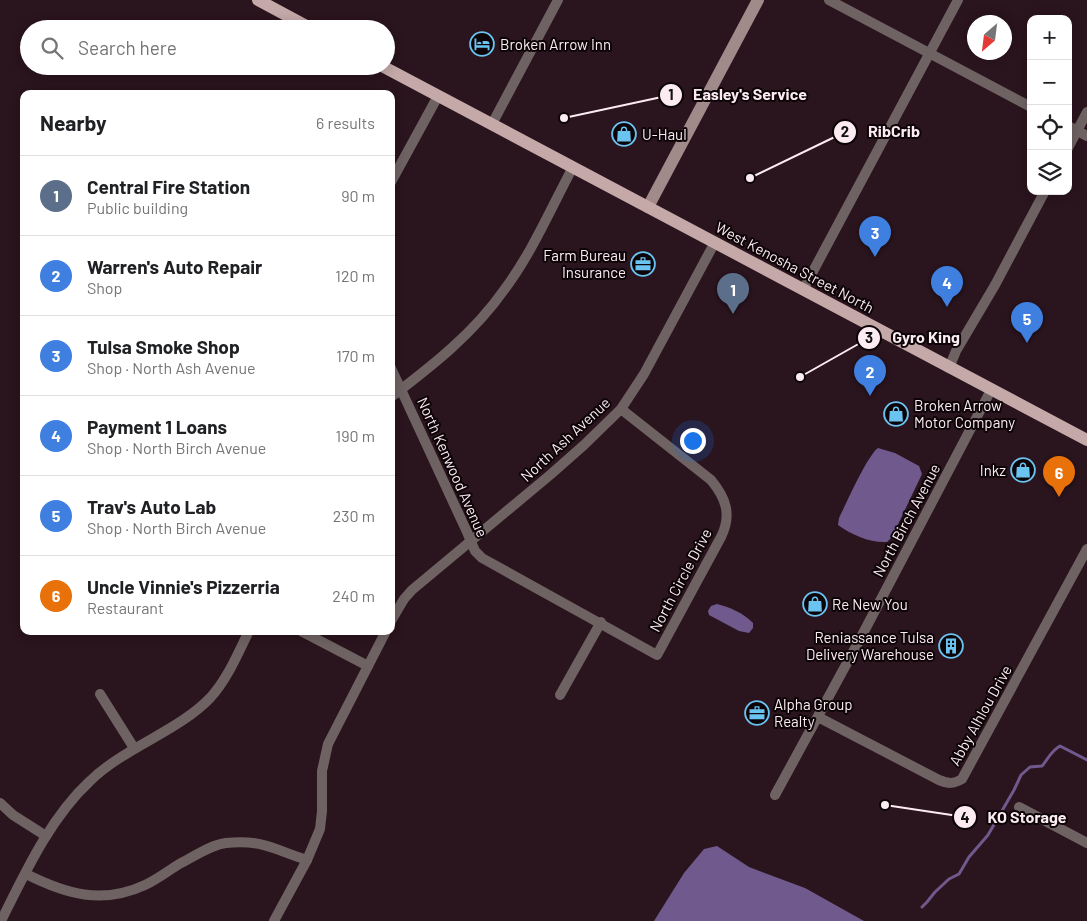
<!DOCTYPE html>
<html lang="en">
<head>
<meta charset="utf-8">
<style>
	body { margin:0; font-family:Barlow,sans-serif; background:#f2f2f2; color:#202124 }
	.controls { position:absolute; right:15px; top:15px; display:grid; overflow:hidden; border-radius:10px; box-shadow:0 2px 12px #0003 }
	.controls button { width:45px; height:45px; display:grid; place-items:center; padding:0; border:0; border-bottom:1px solid #e0e0e0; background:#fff; color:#202124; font:25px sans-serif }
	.compass { position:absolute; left:967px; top:15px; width:45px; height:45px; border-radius:50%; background:#fff; box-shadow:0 2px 12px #0003; rotate:208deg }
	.you { position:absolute; left:692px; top:440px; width:18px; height:18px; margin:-12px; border:4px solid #fff; border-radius:50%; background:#1a73e8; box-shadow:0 0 0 8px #1a73e833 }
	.badge { display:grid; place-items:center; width:32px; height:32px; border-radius:50%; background:#db2777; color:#fff; font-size:16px; font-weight:700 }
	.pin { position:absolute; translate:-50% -41px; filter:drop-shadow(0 1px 2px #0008) }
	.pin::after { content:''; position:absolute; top:26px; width:18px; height:15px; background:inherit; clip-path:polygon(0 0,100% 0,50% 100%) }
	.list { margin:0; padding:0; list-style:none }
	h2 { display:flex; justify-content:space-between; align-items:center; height:65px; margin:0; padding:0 20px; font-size:21px }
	h2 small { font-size:16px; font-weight:400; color:#757577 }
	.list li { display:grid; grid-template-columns:32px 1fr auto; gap:15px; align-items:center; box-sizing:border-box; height:80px; padding:0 20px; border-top:1px solid #e0e0e0 }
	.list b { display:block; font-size:19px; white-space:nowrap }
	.list p { margin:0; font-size:16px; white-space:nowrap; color:#757577 }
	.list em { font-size:16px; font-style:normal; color:#757577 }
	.icon { flex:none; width:28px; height:28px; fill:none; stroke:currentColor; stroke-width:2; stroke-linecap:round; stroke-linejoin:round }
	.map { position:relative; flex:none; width:1087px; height:921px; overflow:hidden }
	.search { position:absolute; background:#fff; box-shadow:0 2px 12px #0003; left:20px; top:20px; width:375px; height:55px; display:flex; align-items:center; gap:12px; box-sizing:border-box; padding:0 18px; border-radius:28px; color:#757577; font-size:19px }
	.panel { position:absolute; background:#fff; box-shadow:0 2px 12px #0003; left:20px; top:90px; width:375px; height:545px; border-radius:10px }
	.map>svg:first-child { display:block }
	.water { fill:#70598c }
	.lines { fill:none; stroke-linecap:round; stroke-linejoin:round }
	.stream { stroke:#70598c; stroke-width:3 }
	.street { stroke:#6f6262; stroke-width:10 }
	.secondary { stroke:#a08a8a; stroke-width:12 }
	.primary { stroke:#c5a9a9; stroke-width:12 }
	.labels { text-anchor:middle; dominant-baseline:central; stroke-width:4; stroke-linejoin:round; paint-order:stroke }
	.poi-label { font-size:15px; fill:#fcecf2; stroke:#0c0407; text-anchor:start }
	.street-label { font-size:15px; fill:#fcecf2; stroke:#0c0407 }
	.leader { fill:none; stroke:#fcecf2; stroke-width:2 }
	.callout-dot { fill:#fcecf2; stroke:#0c0407; stroke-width:2 }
	.mark-label { font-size:15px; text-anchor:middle; font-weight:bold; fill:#111 }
	.callout-label { font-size:16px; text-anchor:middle; font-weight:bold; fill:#fcecf2; stroke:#0c0407; stroke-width:4; stroke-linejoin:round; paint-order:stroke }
</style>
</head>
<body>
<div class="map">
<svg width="1087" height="921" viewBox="0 0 1087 921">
	<rect width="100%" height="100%" fill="#2a141e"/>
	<g class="water">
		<path d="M 878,448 L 895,453 L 919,466 L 922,474 L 892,537 L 887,542 C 870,543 852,535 838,525 L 839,518 C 846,504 867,456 878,448 Z"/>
		<path d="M 717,604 C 731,608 742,612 753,623 L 753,628 L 749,633 L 739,631 L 709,615 L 708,611 L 711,606 Z"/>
		<polygon points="717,846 749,867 805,888 864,921 654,921 684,873 704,849"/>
	</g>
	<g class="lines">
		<path class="stream" d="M 922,907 L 927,902 L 935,892 L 949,879 L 959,874 L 969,857 L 988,835 L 1014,790 L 1021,775 L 1030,767 L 1042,766 C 1048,759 1051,751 1060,746 L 1087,760"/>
		<g class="street">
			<polyline points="829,0 1031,107"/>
			<polyline points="492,124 558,0"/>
			<polyline points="1068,126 1087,136"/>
			<polyline points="1068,148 1087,112"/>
			<polyline points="391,182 438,96"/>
			<polyline points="803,290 958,0"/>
			<path d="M 391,368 L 467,532 L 475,551 L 482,558 L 657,655 L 721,537 C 732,515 726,498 711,480 L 621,409"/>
			<polyline points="949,368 956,351 995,285 1045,191"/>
			<path d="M 391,397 C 432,366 474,333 504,290 C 532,253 551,208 573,167"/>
			<polyline points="391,621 404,599 412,590 550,475 584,445 621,409 644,374 715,242"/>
			<polyline points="301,631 368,666"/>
			<polyline points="100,694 134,748"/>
			<polyline points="560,695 601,622"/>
			<path d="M 818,717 L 939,780 C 949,784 953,784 962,779 L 1087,549"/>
			<polyline points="775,795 859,641 991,390"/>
			<polyline points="0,803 13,815 46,836"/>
			<polyline points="1019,807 1087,843"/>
			<path d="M 26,874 C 66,894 102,905 145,885 C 158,879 169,870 181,863 C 195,856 210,845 226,843 C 262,839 275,850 307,860"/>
			<path d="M 1,921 C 25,873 50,818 90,781 C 125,747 179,731 211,697 C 228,678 238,653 249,631"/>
			<polyline points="274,921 307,860 320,829 322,811 322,771 328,744 386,631"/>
		</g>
		<polyline class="secondary" points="648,207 758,0"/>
		<g class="primary">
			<polyline points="258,0 312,29"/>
			<polyline points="382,66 1087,440"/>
		</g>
	</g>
	<defs>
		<g id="hotel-ring" transform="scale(1.25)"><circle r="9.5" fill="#0c0407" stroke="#6ac3f1" stroke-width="1.5"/><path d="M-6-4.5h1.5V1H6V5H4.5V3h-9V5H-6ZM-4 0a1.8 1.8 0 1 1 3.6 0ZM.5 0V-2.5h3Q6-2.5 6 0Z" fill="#6ac3f1"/></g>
		<g id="shop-ring" transform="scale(1.25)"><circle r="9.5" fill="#0c0407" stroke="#6ac3f1" stroke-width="1.5"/><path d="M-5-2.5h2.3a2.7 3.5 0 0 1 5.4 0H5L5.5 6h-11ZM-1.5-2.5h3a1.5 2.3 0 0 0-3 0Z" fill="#6ac3f1"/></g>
		<g id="office-ring" transform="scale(1.25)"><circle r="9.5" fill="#0c0407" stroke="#6ac3f1" stroke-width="1.5"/><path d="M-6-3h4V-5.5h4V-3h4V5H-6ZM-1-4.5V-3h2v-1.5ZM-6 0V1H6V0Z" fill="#6ac3f1"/></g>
		<g id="building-ring" transform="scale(1.25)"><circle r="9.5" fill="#0c0407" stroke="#6ac3f1" stroke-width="1.5"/><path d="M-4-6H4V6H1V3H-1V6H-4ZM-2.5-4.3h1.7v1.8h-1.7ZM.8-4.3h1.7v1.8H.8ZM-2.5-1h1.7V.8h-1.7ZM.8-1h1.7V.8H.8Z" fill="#6ac3f1"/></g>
	</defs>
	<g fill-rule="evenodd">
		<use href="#hotel-ring" x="482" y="44"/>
		<use href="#shop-ring" x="624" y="134"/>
		<use href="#office-ring" x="643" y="264"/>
		<use href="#shop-ring" x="896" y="414"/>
		<use href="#shop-ring" x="1023" y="470"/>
		<use href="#shop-ring" x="815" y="604"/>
		<use href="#building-ring" x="951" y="646"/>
		<use href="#office-ring" x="757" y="713"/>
	</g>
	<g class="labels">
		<g class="poi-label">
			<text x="500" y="44">Broken Arrow Inn</text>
			<text x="642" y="134">U-Haul</text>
			<text x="626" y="255" text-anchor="end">Farm Bureau<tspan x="626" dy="17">Insurance</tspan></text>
			<text x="914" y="405">Broken Arrow<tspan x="914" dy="17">Motor Company</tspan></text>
			<text x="1006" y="470" text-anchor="end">Inkz</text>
			<text x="832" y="604">Re New You</text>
			<text x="934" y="637" text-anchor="end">Reniassance Tulsa<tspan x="934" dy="17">Delivery Warehouse</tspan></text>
			<text x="774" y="704">Alpha Group<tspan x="774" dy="17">Realty</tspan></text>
		</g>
		<g class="street-label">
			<text transform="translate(795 267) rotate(28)">West Kenosha Street North</text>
			<text transform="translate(565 439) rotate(-43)">North Ash Avenue</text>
			<text transform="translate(453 467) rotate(66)">North Kenwood Avenue</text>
			<text transform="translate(906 520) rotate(-62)">North Birch Avenue</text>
			<text transform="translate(680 580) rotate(-62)">North Circle Drive</text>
			<text transform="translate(980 715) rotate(-61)">Abby Alhlou Drive</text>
		</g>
	</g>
	<path class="leader" d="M564 118L671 95M750 178L845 132M800 377L869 338M885 805L965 817"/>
	<g class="callout-dot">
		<circle cx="564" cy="118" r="5"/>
		<circle cx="750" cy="178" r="5"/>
		<circle cx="800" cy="377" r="5"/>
		<circle cx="885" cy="805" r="5"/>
		<circle cx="671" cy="95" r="12"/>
		<circle cx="845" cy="132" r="12"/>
		<circle cx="869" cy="338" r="12"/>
		<circle cx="965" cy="817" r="12"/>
	</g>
	<g class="mark-label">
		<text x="671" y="100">1</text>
		<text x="845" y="137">2</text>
		<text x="869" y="343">3</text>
		<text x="965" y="823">4</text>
	</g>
	<g class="callout-label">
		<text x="750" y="100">Easley's Service</text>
		<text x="894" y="137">RibCrib</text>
		<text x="926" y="343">Gyro King</text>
		<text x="1027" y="823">KO Storage</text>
	</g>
</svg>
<div class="controls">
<button>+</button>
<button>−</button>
<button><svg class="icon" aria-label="locate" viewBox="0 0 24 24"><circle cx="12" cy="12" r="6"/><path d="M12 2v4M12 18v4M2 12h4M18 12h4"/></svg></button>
<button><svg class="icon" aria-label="layers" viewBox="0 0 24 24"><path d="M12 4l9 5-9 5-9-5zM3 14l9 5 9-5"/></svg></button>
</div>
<svg class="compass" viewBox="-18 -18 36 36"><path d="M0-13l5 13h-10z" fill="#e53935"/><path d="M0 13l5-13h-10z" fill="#757577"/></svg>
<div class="you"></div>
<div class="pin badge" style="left:733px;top:314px;background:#5c6f8a">1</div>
<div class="pin badge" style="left:870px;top:396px;background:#3f7fe0">2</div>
<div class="pin badge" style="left:875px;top:257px;background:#3f7fe0">3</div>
<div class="pin badge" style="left:947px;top:307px;background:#3f7fe0">4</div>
<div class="pin badge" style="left:1027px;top:343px;background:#3f7fe0">5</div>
<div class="pin badge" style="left:1059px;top:497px;background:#e8710a">6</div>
<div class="search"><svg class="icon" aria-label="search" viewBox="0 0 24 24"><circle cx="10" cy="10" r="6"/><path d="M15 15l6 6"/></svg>Search here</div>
<section class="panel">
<h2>Nearby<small>6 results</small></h2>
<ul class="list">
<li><span class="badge" style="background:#5c6f8a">1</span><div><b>Central Fire Station</b><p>Public building</p></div><em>90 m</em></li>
<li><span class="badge" style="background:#3f7fe0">2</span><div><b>Warren's Auto Repair</b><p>Shop</p></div><em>120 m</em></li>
<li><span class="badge" style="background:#3f7fe0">3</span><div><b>Tulsa Smoke Shop</b><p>Shop · North Ash Avenue</p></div><em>170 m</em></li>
<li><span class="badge" style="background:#3f7fe0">4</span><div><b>Payment 1 Loans</b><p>Shop · North Birch Avenue</p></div><em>190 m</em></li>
<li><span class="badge" style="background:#3f7fe0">5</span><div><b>Trav's Auto Lab</b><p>Shop · North Birch Avenue</p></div><em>230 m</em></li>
<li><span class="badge" style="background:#e8710a">6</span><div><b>Uncle Vinnie's Pizzerria</b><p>Restaurant</p></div><em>240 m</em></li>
</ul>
</section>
</div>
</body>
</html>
